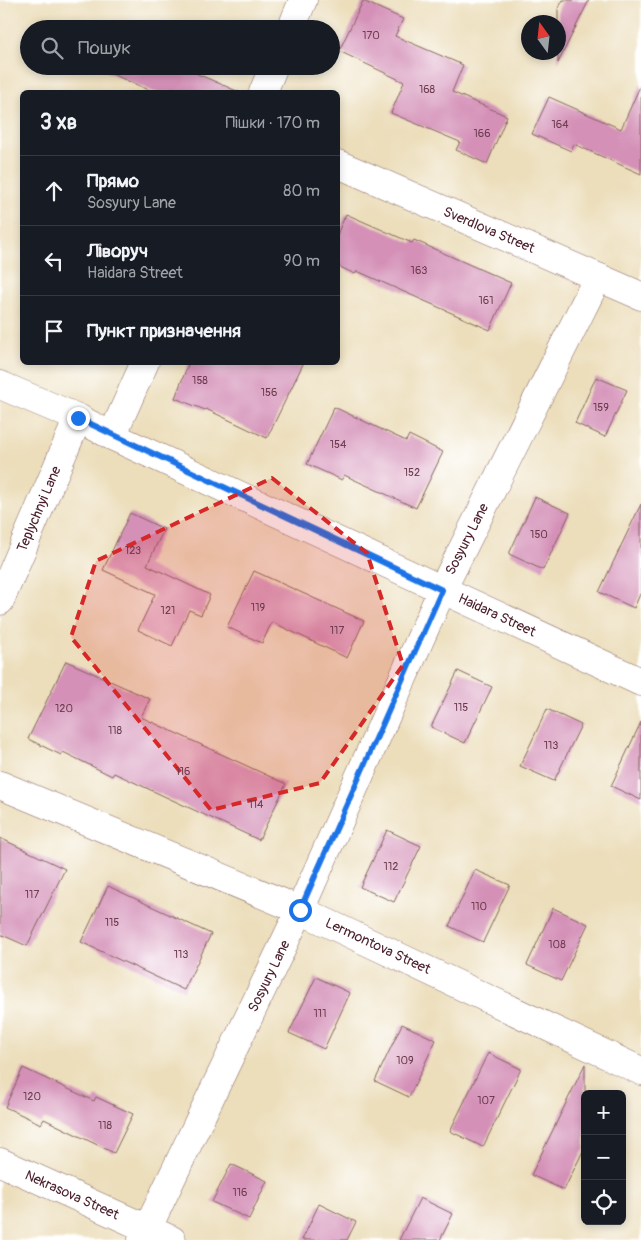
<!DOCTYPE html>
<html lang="uk">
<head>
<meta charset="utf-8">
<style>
	body { margin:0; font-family:Pangolin,sans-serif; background:#20242c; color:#f1f3f6 }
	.controls { position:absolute; right:15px; bottom:15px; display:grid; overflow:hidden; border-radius:8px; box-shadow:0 2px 8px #0003 }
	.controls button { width:45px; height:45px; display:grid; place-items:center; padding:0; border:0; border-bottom:1px solid #363941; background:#171b24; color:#f1f3f6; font:25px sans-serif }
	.compass { position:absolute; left:521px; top:15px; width:45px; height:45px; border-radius:50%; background:#171b24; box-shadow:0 2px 8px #0003; rotate:345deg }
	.stop { position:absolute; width:15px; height:15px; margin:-11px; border:4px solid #1a73e8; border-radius:50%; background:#fff }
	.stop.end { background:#1a73e8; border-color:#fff; box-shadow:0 1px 5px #0008 }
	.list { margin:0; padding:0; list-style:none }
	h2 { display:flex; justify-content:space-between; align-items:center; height:65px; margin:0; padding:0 20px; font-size:21px }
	h2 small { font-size:16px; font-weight:400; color:#9ea1a6 }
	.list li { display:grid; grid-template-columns:32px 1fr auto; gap:15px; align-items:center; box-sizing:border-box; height:70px; padding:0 20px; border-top:1px solid #363941 }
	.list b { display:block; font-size:19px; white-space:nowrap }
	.list p { margin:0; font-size:16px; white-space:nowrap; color:#9ea1a6 }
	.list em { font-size:16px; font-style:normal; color:#9ea1a6 }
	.icon { flex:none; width:28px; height:28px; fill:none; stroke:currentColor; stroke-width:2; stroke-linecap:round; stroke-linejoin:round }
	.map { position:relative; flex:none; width:641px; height:1240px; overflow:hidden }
	.search { position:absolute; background:#171b24; box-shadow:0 2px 8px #0003; left:20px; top:20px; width:320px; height:55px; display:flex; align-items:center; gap:12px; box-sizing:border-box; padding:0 18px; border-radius:28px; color:#9ea1a6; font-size:19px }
	.panel { position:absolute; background:#171b24; box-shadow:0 2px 8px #0003; left:20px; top:90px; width:320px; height:275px; border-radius:8px }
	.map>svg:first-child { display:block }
	.building { fill:#d490b7 }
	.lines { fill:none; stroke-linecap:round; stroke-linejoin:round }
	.minor-casing { stroke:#83625d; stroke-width:29 }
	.minor { stroke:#fff; stroke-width:28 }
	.route { stroke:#1a73e8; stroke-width:6 }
	.marked { fill:#d62828; fill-opacity:0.2; stroke:#d62828; stroke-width:4; stroke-dasharray:10 6; stroke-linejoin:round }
	.labels { text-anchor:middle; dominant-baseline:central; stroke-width:5; stroke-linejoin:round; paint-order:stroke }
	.number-label { font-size:11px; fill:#6c3b4e }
	.street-label { font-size:14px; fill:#4a1f2b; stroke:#fff }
</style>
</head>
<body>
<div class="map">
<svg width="641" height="1240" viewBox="0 0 641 1240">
	<rect width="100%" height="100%" fill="#fff"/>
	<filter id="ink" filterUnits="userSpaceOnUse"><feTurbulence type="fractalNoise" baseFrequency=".02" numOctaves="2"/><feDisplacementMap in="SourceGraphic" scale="10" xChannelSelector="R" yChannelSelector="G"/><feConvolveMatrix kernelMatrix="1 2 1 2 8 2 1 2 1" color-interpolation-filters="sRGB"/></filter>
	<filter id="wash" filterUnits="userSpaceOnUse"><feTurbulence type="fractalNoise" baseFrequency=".0096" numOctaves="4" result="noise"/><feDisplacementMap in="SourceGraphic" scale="20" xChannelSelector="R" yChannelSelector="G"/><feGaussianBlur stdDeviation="1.12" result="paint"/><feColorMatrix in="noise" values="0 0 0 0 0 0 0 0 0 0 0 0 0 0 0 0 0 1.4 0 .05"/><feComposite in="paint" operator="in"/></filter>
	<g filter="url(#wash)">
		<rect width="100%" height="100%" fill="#ecdebb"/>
		<g id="blocks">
			<g class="building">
				<polygon points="563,0 589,0 558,63 558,9"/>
				<polygon points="363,1 403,19 395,36 463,65 452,92 507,116 487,164 456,150 460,142 391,113 404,82 339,51"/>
				<polygon points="93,66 179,66 239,92 154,92"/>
				<polygon points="641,84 641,174 574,144 571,151 532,134 549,97 621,129"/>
				<polygon points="346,214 412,243 414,240 511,283 490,330 357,271 355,274 338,266 338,232"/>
				<polygon points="189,362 304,362 267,438 206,409 205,410 175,398"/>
				<polygon points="596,377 627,390 605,437 575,423"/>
				<polygon points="334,407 406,441 409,435 443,452 416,508 344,475 342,480 307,464"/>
				<polygon points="535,497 570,513 543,570 509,554"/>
				<polygon points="641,504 641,592 634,608 599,592"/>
				<polygon points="130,513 164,529 147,565 210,595 201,615 189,610 172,646 138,630 155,594 103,570"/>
				<polygon points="254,571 364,621 347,658 272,622 262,643 227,627"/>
				<polygon points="66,661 150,699 141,717 286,784 259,840 114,773 112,776 63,752 61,755 28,739"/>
				<polygon points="458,671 492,687 465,743 431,727"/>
				<polygon points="547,709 581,725 554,781 520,766"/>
				<polygon points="641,722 641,800 611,786"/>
				<polygon points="387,830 421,846 394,902 360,887"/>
				<polygon points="0,838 65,869 27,946 0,934"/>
				<polygon points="475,870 510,885 483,942 449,926"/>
				<polygon points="108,886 211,934 184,990 81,942"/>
				<polygon points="553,908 588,924 561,981 527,965"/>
				<polygon points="316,977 350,993 324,1049 289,1033"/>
				<polygon points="402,1024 436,1040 409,1097 375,1081"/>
				<polygon points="488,1053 521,1069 483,1147 450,1131"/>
				<polygon points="585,1064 585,1147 564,1190 531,1175"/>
				<polygon points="23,1068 94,1101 96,1097 133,1114 114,1153 44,1119 41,1124 5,1107"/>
				<polygon points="231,1164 267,1181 249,1219 212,1202"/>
				<polygon points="420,1198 453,1214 440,1240 399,1240"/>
				<polygon points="319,1204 356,1222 347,1240 302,1240"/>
			</g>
		</g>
	</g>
	<g filter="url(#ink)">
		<use href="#blocks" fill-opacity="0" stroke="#83625d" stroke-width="1"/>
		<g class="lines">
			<g class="minor-casing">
				<g id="minor">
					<polyline points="291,29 303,0"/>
					<polyline points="263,92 274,66"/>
					<polyline points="338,164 641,296"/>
					<polyline points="0,385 78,418 112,436 641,682"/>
					<polyline points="112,436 145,362"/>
					<polyline points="0,601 78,418"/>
					<polyline points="0,785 300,910 641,1071"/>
					<polyline points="0,1162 172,1240"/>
					<polyline points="142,1240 300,910 442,590 598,277"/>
				</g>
			</g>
			<use href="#minor" class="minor"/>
		</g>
	</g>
	<g class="lines" filter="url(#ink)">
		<polyline class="route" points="78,418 442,590 300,910"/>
	</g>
	<path class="marked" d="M 272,478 L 367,553 L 403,665 L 320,783 L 211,810 L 71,637 L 96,561 Z"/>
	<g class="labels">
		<g class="number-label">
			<text x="371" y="35">170</text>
			<text x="427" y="89">168</text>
			<text x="560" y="124">164</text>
			<text x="482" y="133">166</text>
			<text x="419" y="270">163</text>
			<text x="486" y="300">161</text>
			<text x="200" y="380">158</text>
			<text x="269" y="392">156</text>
			<text x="601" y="407">159</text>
			<text x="338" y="444">154</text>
			<text x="412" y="472">152</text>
			<text x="539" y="534">150</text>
			<text x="133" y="550">123</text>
			<text x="258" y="607">119</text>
			<text x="168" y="610">121</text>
			<text x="337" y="630">117</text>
			<text x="461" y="707">115</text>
			<text x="64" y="708">120</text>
			<text x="115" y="730">118</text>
			<text x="551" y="745">113</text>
			<text x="183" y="771">116</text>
			<text x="256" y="804">114</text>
			<text x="391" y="866">112</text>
			<text x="32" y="894">117</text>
			<text x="479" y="906">110</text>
			<text x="112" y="922">115</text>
			<text x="557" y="944">108</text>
			<text x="181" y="954">113</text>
			<text x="320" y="1013">111</text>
			<text x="405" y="1060">109</text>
			<text x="32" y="1096">120</text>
			<text x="486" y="1100">107</text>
			<text x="105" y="1125">118</text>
			<text x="240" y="1192">116</text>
		</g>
		<g class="street-label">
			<text transform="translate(489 230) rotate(23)">Sverdlova Street</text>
			<text transform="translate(39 509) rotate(-67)">Teplychnyi Lane</text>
			<text transform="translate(467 539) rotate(-63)">Sosyury Lane</text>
			<text transform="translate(497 615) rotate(25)">Haidara Street</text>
			<text transform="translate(378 946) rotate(25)">Lermontova Street</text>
			<text transform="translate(269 976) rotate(-64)">Sosyury Lane</text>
			<text transform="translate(72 1195) rotate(24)">Nekrasova Street</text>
		</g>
	</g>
</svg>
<div class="controls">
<button>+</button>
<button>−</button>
<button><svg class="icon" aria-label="locate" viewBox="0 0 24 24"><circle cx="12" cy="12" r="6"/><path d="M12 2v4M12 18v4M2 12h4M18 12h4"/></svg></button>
</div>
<svg class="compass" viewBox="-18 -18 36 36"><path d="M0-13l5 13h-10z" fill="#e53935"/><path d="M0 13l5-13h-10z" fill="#9ea1a6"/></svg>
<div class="stop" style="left:300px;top:910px"></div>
<div class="stop end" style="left:78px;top:418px"></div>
<div class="search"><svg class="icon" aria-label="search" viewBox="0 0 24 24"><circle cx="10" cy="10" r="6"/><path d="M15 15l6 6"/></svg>Пошук</div>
<section class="panel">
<h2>3 хв<small>Пішки · 170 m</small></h2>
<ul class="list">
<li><svg class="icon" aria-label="ahead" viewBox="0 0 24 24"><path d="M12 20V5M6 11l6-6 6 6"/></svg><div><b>Прямо</b><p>Sosyury Lane</p></div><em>80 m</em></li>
<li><svg class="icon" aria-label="left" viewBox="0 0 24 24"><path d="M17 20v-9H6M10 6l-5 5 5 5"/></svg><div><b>Ліворуч</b><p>Haidara Street</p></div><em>90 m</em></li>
<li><svg class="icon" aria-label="arrive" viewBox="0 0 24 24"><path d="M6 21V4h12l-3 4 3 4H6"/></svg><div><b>Пункт призначення</b></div></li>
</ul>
</section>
</div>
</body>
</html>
